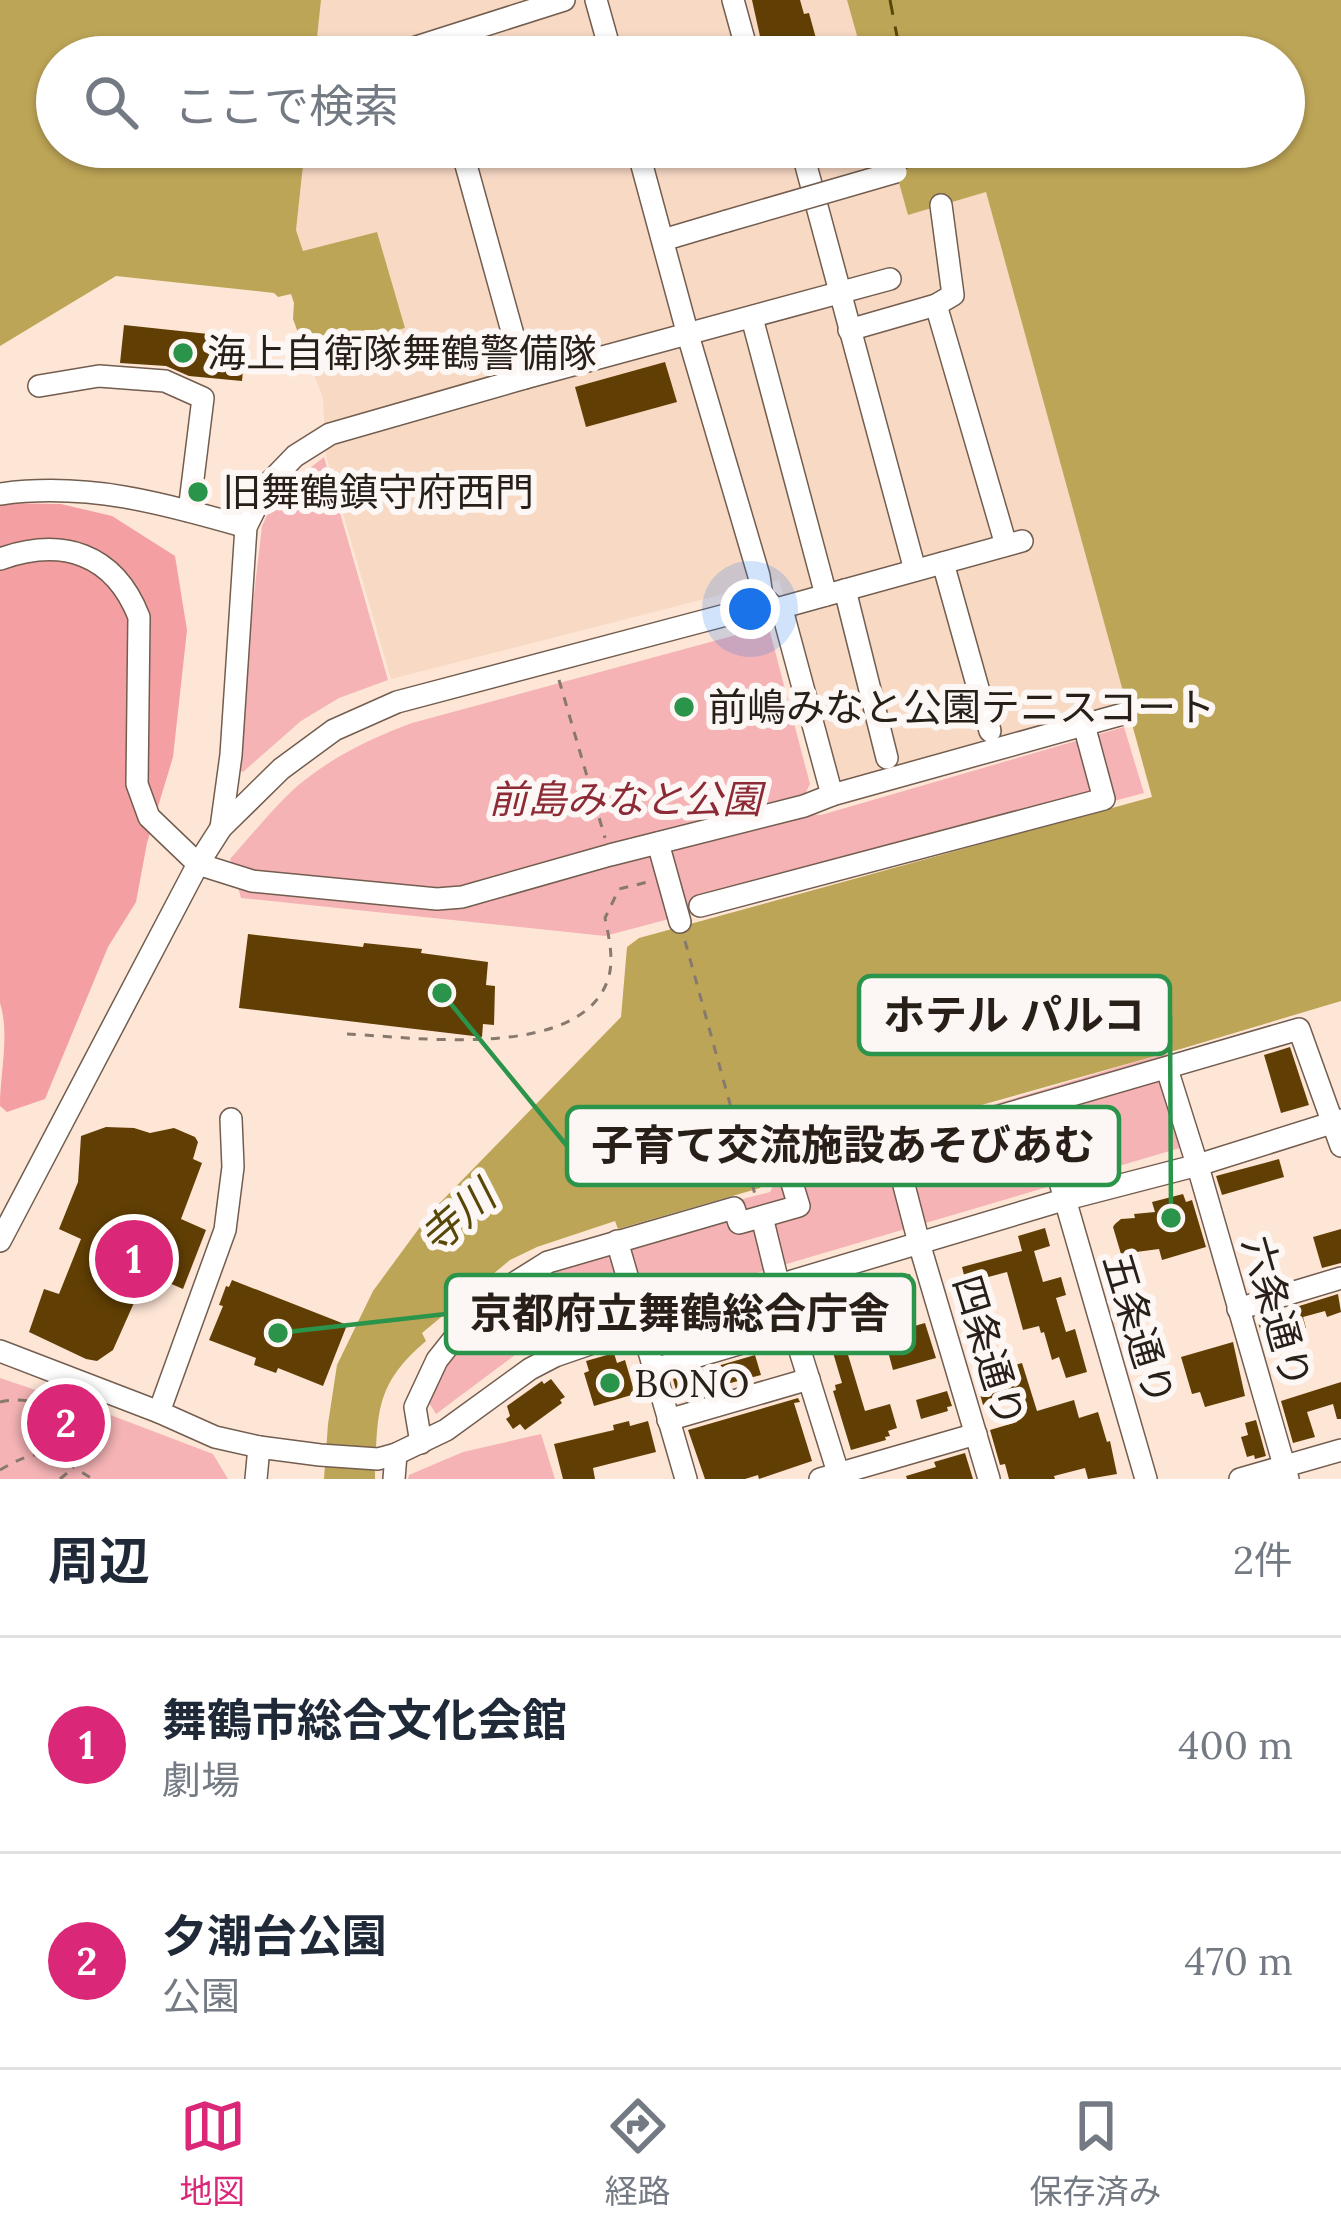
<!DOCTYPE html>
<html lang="ja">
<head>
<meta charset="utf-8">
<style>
	body { margin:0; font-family:Lora,"Noto Sans JP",serif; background:#f2f2f3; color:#1f2937 }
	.you { position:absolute; left:750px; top:609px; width:42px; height:42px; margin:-30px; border:9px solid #fff; border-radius:50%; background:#1a73e8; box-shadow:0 0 0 18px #1a73e833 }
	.badge { display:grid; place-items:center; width:78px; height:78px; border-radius:50%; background:#db2777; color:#fff; font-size:39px; font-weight:700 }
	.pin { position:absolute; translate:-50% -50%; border:6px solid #fff; box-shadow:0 3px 12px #0006 }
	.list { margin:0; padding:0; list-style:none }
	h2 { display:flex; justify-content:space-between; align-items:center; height:156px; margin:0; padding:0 48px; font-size:51px }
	h2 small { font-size:39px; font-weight:400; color:#747a83 }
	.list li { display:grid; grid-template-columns:78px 1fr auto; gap:36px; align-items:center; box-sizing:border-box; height:216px; padding:0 48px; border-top:3px solid #e0e1e3 }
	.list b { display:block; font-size:45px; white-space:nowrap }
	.list p { margin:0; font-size:39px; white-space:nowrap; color:#747a83 }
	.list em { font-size:39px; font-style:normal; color:#747a83 }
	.icon { flex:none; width:66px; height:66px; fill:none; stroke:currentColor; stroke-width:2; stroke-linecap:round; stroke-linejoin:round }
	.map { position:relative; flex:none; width:1341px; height:1479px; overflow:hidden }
	.search { position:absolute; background:#fff; box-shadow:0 3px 9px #0004; left:36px; right:36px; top:36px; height:132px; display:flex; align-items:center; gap:30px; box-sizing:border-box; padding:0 42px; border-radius:66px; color:#747a83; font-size:45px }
	.sheet { height:588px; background:#fff }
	nav { display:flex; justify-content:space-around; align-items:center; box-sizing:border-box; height:168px; border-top:3px solid #e0e1e3; background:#fff; font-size:33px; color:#747a83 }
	nav a { display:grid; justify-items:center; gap:6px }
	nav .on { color:#db2777 }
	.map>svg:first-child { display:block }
	.built { fill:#f8d9c4 }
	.green { fill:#f5b3b5 }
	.forest { fill:#f49fa2 }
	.water { fill:#bda557 }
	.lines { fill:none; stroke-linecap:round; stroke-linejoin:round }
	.ferry { stroke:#584807; stroke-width:3; stroke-dasharray:15 12; stroke-linecap:butt }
	.building { fill:#613f04 }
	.minor-casing { stroke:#725d4f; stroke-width:24 }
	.path { stroke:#88796e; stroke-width:3; stroke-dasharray:9 9; stroke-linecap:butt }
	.minor { stroke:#fff; stroke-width:21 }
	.minor-bridge-casing { stroke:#725d4f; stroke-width:24; stroke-linecap:butt }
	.minor-bridge { stroke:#fff; stroke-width:21 }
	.poi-dot { fill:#2b944b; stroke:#fcf7f4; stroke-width:4.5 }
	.labels { text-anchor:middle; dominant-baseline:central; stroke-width:12; stroke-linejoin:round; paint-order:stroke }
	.poi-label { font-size:39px; fill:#281f19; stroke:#fcf7f4; text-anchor:start }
	.park-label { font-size:39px; font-style:italic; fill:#8c2a36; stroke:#fcf7f4 }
	.street-label { font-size:39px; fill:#281f19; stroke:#fcf7f4 }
	.water-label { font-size:42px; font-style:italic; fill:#584807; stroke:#fcf7f4 }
	.leader { fill:none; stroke:#2b944b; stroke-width:4.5 }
	.callout-dot { fill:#2b944b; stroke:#fcf7f4; stroke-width:4.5 }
	.callout { fill:#fcf7f4; stroke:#2b944b; stroke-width:4.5 }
	.callout-label { font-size:42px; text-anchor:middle; font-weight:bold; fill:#281f19 }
</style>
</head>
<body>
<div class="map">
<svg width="1341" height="1479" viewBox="0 0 1341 1479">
	<rect width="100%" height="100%" fill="#fee6d6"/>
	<g class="built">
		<polygon points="321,0 847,0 863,57 315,57"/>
		<polygon points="305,147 889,147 908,214 986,192 1127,704 847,784 832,773 779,580 391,679 326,455 323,398 306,354 404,327 303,251 296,230"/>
	</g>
	<g class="green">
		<polygon points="324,457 388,680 339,698 301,721 243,772 234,767 262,526 277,494"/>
		<path d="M 758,629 L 770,632 L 810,784 L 803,798 L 807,814 L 821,815 L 1124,727 L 1144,793 L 605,936 L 241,898 L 230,859 C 251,836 272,809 295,788 C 330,758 369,739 412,723 Z"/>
		<polygon points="1169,1052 1197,1143 556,1332 523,1349 436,1414 429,1403 430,1392 444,1358 520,1285 560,1269 603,1235 770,1192 781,1168"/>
		<polygon points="0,1378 113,1416 213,1454 228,1479 0,1479"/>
		<polygon points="541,1434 555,1479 408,1479 409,1475 463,1452"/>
	</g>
	<path class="forest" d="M 0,503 L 61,504 L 112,516 L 175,556 L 187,630 L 173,757 L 147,843 L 136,902 L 108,947 L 45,1099 L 7,1112 L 0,1106 C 0,1072 10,1035 0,1003 Z"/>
	<g class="water">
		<polygon points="0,0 321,0 315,57 57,57 57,147 305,147 296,230 303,251 377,232 405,328 306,354 293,319 294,303 291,294 278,297 274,293 116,276 0,346"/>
		<path d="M 847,0 L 1341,0 L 1341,1001 L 1184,1048 L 775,1163 L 760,1188 L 618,1229 L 615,1221 L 537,1247 L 510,1260 L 422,1333 L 426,1341 C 373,1386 378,1415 375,1479 L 324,1479 L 328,1424 L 337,1365 L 373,1291 L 431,1212 L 621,1017 L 627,947 L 639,938 L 1152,797 L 986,192 L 908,215 L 889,147 L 1284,147 L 1284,57 L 863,57 Z"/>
	</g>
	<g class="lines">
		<g class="ferry">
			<polyline points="890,0 901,57"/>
			<polyline points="903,169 921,160 918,147"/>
		</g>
	</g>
	<g class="building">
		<polygon points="752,0 800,0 804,14 809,13 817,42 812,43 816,57 769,57 767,49 763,50"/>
		<polygon points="124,325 246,338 242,381 189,376 166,366 120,363"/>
		<polygon points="665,362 677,402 586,427 575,387"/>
		<polygon points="248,934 363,947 364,943 422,949 421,953 488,962 486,985 495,986 494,1025 483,1024 482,1037 239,1008"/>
		<polygon points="1290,1047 1309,1105 1281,1113 1264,1055"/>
		<polygon points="106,1127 134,1128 150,1133 174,1128 195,1137 198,1142 193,1159 202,1163 181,1219 206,1230 183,1289 160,1279 155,1293 141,1287 113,1350 97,1361 86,1359 29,1332 44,1289 59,1294 81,1239 59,1229 78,1182 81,1136"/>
		<polygon points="1279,1159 1284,1177 1222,1195 1216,1176"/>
		<polygon points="1183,1194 1186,1202 1192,1200 1206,1247 1162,1260 1159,1249 1121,1254 1113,1227 1115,1224 1121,1219 1135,1218 1134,1214 1155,1212 1152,1202"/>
		<polygon points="1045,1228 1050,1246 1034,1251 1043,1282 1061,1277 1066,1295 1056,1298 1066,1332 1075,1329 1087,1372 1066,1378 1059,1357 1052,1360 1044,1332 1041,1333 1039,1326 1023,1330 1007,1272 966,1283 962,1267 1022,1251 1018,1236"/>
		<polygon points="1341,1229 1341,1263 1322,1268 1313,1237"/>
		<polygon points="895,1274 896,1278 910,1274 916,1295 904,1302 911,1327 925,1323 936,1358 893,1370 869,1282"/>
		<polygon points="232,1280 347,1325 323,1386 278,1368 276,1373 254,1365 256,1358 209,1340 223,1306 219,1305 226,1286 229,1287"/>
		<polygon points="1338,1294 1341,1312 1327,1317 1325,1311 1303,1317 1306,1328 1301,1330 1299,1338 1266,1348 1257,1319"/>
		<polygon points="839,1325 865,1411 890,1404 897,1428 888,1431 890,1436 885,1437 886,1440 851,1450 833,1391 836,1390 835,1385 842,1383 826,1329"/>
		<polygon points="1233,1342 1245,1396 1205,1407 1200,1392 1192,1394 1181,1357"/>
		<polygon points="614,1353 617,1363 625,1360 635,1394 594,1406 584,1373 589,1371 586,1361"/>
		<polygon points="755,1355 761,1375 696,1392 697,1396 679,1401 673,1379"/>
		<polygon points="1022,1363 1037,1411 1074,1400 1079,1418 1098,1412 1107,1442 1110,1441 1117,1474 1088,1479 1085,1468 1054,1476 1055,1479 1009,1479 1005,1464 1000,1465 990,1430 1017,1422 1010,1397 983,1405 975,1376"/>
		<polygon points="551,1379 565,1397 560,1400 562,1403 525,1430 520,1424 513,1429 506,1419 510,1416 507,1406 542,1381 544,1384"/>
		<polygon points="1341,1382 1341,1419 1337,1419 1333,1404 1307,1412 1315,1437 1293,1443 1281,1401"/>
		<polygon points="947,1391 952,1406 947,1407 948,1411 921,1419 916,1400"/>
		<polygon points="798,1398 800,1402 794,1403 812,1461 759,1479 758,1475 745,1479 705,1479 688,1430"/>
		<polygon points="1256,1420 1266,1456 1255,1459 1254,1455 1247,1457 1241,1437 1248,1435 1245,1423"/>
		<polygon points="629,1421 630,1426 648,1421 656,1452 593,1468 595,1479 563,1479 554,1444 614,1430 613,1425"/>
		<polygon points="965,1453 973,1479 907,1479 906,1476 936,1467 934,1462"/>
	</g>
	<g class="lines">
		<g class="minor-casing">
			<g id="minor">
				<polyline points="596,0 612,57"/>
				<polyline points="733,0 746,47 741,57"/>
				<polyline points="385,57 564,0"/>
				<polyline points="461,147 525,378"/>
				<polyline points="637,147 688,335 759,576 762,596 784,617 832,795 1123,714"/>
				<polyline points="801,147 915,570"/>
				<polyline points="663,240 727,221"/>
				<polyline points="936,305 1006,545"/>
				<polyline points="752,318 826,595"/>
				<polyline points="849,330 936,305 953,295 941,205"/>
				<polyline points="39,386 99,376 165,381 203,398 189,511"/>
				<path d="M 0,494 C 87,482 163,503 246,527"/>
				<path d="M 0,559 C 62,537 114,553 139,617 L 137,784 L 149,817 L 198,864 L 252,881 L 437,899 L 462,897 L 610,855 L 804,806 L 832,795"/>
				<polyline points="943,563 990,731"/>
				<polyline points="845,590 887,758"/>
				<polyline points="776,609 1022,541"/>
				<polyline points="221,828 231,755 246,527 267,485 295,456 330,434 525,378 890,279"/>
				<polyline points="658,843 680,922"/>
				<polyline points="700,906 1104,799 1084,725"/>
				<polyline points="1167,1069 1201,1177 1288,1479"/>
				<polyline points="1038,1106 1146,1479"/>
				<polyline points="894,1147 919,1243 989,1479"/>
				<polyline points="762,1217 776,1274 840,1479"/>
				<polyline points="0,1241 198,864 221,828 281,769 334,730 397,702 741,611 762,596"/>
				<polyline points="617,1241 686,1479"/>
				<polyline points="1238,1309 1341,1278"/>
				<polyline points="0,1351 159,1412 215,1437 259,1447 320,1455 378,1459 396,1454 446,1430 530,1369 555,1356 642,1326 1063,1200 1198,1165 1341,1120"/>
				<polyline points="654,1369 793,1328"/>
				<polyline points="159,1412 225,1230 233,1167 231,1119"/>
				<polyline points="668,1420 809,1379"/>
				<polyline points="421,1443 415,1407 437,1360 464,1326 516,1282 548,1262 734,1208 739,1223 799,1206 790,1177 1299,1029 1341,1146"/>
				<polyline points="256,1479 259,1447"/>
				<polyline points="394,1479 396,1454"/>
				<polyline points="820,1479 976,1434"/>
				<polyline points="1240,1479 1341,1450"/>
			</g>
		</g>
		<g class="path">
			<polyline points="559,680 605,838"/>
			<polyline points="685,941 756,1198"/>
			<path d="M 347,1034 C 413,1037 577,1061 607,982 C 615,962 609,938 605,918 L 619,889 L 648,882"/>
			<path d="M 0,1402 C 31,1394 62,1414 93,1406"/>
			<path d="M 0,1470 C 46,1443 50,1454 93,1479"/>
			<polyline points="60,1479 72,1469"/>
		</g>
		<use href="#minor" class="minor"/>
		<g class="minor-bridge-casing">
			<polyline id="minor-bridge" points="727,221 896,172"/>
		</g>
		<use href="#minor-bridge" class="minor-bridge"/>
	</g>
	<g class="poi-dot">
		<circle cx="183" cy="353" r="12"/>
		<circle cx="198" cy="492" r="12"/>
		<circle cx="684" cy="707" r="12"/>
		<circle cx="610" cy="1383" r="12"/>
	</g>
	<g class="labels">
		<g class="poi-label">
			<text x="207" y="353">海上自衛隊舞鶴警備隊</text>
			<text x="222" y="492">旧舞鶴鎮守府西門</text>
			<text x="708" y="707">前嶋みなと公園テニスコート</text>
			<text x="634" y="1383">BONO</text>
		</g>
		<g class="park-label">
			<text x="625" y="799">前島みなと公園</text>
		</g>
		<g class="street-label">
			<text transform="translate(1277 1312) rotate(74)">六条通り</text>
			<text transform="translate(1139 1329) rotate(73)">五条通り</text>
			<text transform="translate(989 1351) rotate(73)">四条通り</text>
		</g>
		<g class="water-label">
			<text transform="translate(457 1217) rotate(-41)">寺川</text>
		</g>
	</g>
	<path class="leader" d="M1171 1218L1170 1015M442 993L567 1146M278 1333L446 1314"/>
	<g class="callout-dot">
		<circle cx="1171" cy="1218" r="12"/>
		<circle cx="442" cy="993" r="12"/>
		<circle cx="278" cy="1333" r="12"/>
	</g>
	<g class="callout">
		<rect x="859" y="976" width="311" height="78" rx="12"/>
		<rect x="567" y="1107" width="552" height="78" rx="12"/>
		<rect x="446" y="1275" width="468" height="78" rx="12"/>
	</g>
	<g class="callout-label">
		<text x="1014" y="1030">ホテル パルコ</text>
		<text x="843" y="1160">子育て交流施設あそびあむ</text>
		<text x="680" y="1328">京都府立舞鶴総合庁舎</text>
	</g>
</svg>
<div class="you"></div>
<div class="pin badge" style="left:134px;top:1259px">1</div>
<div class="pin badge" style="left:66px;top:1423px">2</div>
<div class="search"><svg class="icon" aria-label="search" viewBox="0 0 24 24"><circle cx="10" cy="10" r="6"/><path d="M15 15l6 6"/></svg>ここで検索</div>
</div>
<section class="sheet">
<h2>周辺<small>2件</small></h2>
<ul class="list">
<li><span class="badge">1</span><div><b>舞鶴市総合文化会館</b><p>劇場</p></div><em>400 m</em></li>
<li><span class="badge">2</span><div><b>夕潮台公園</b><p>公園</p></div><em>470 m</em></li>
</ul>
</section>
<nav>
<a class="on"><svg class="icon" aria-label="map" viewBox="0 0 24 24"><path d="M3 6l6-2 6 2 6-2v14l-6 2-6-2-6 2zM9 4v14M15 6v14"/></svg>地図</a>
<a><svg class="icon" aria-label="directions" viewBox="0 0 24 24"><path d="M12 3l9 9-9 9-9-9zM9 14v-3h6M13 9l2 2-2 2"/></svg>経路</a>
<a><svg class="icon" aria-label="saved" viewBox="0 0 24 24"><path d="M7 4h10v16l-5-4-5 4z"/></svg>保存済み</a>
</nav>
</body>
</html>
